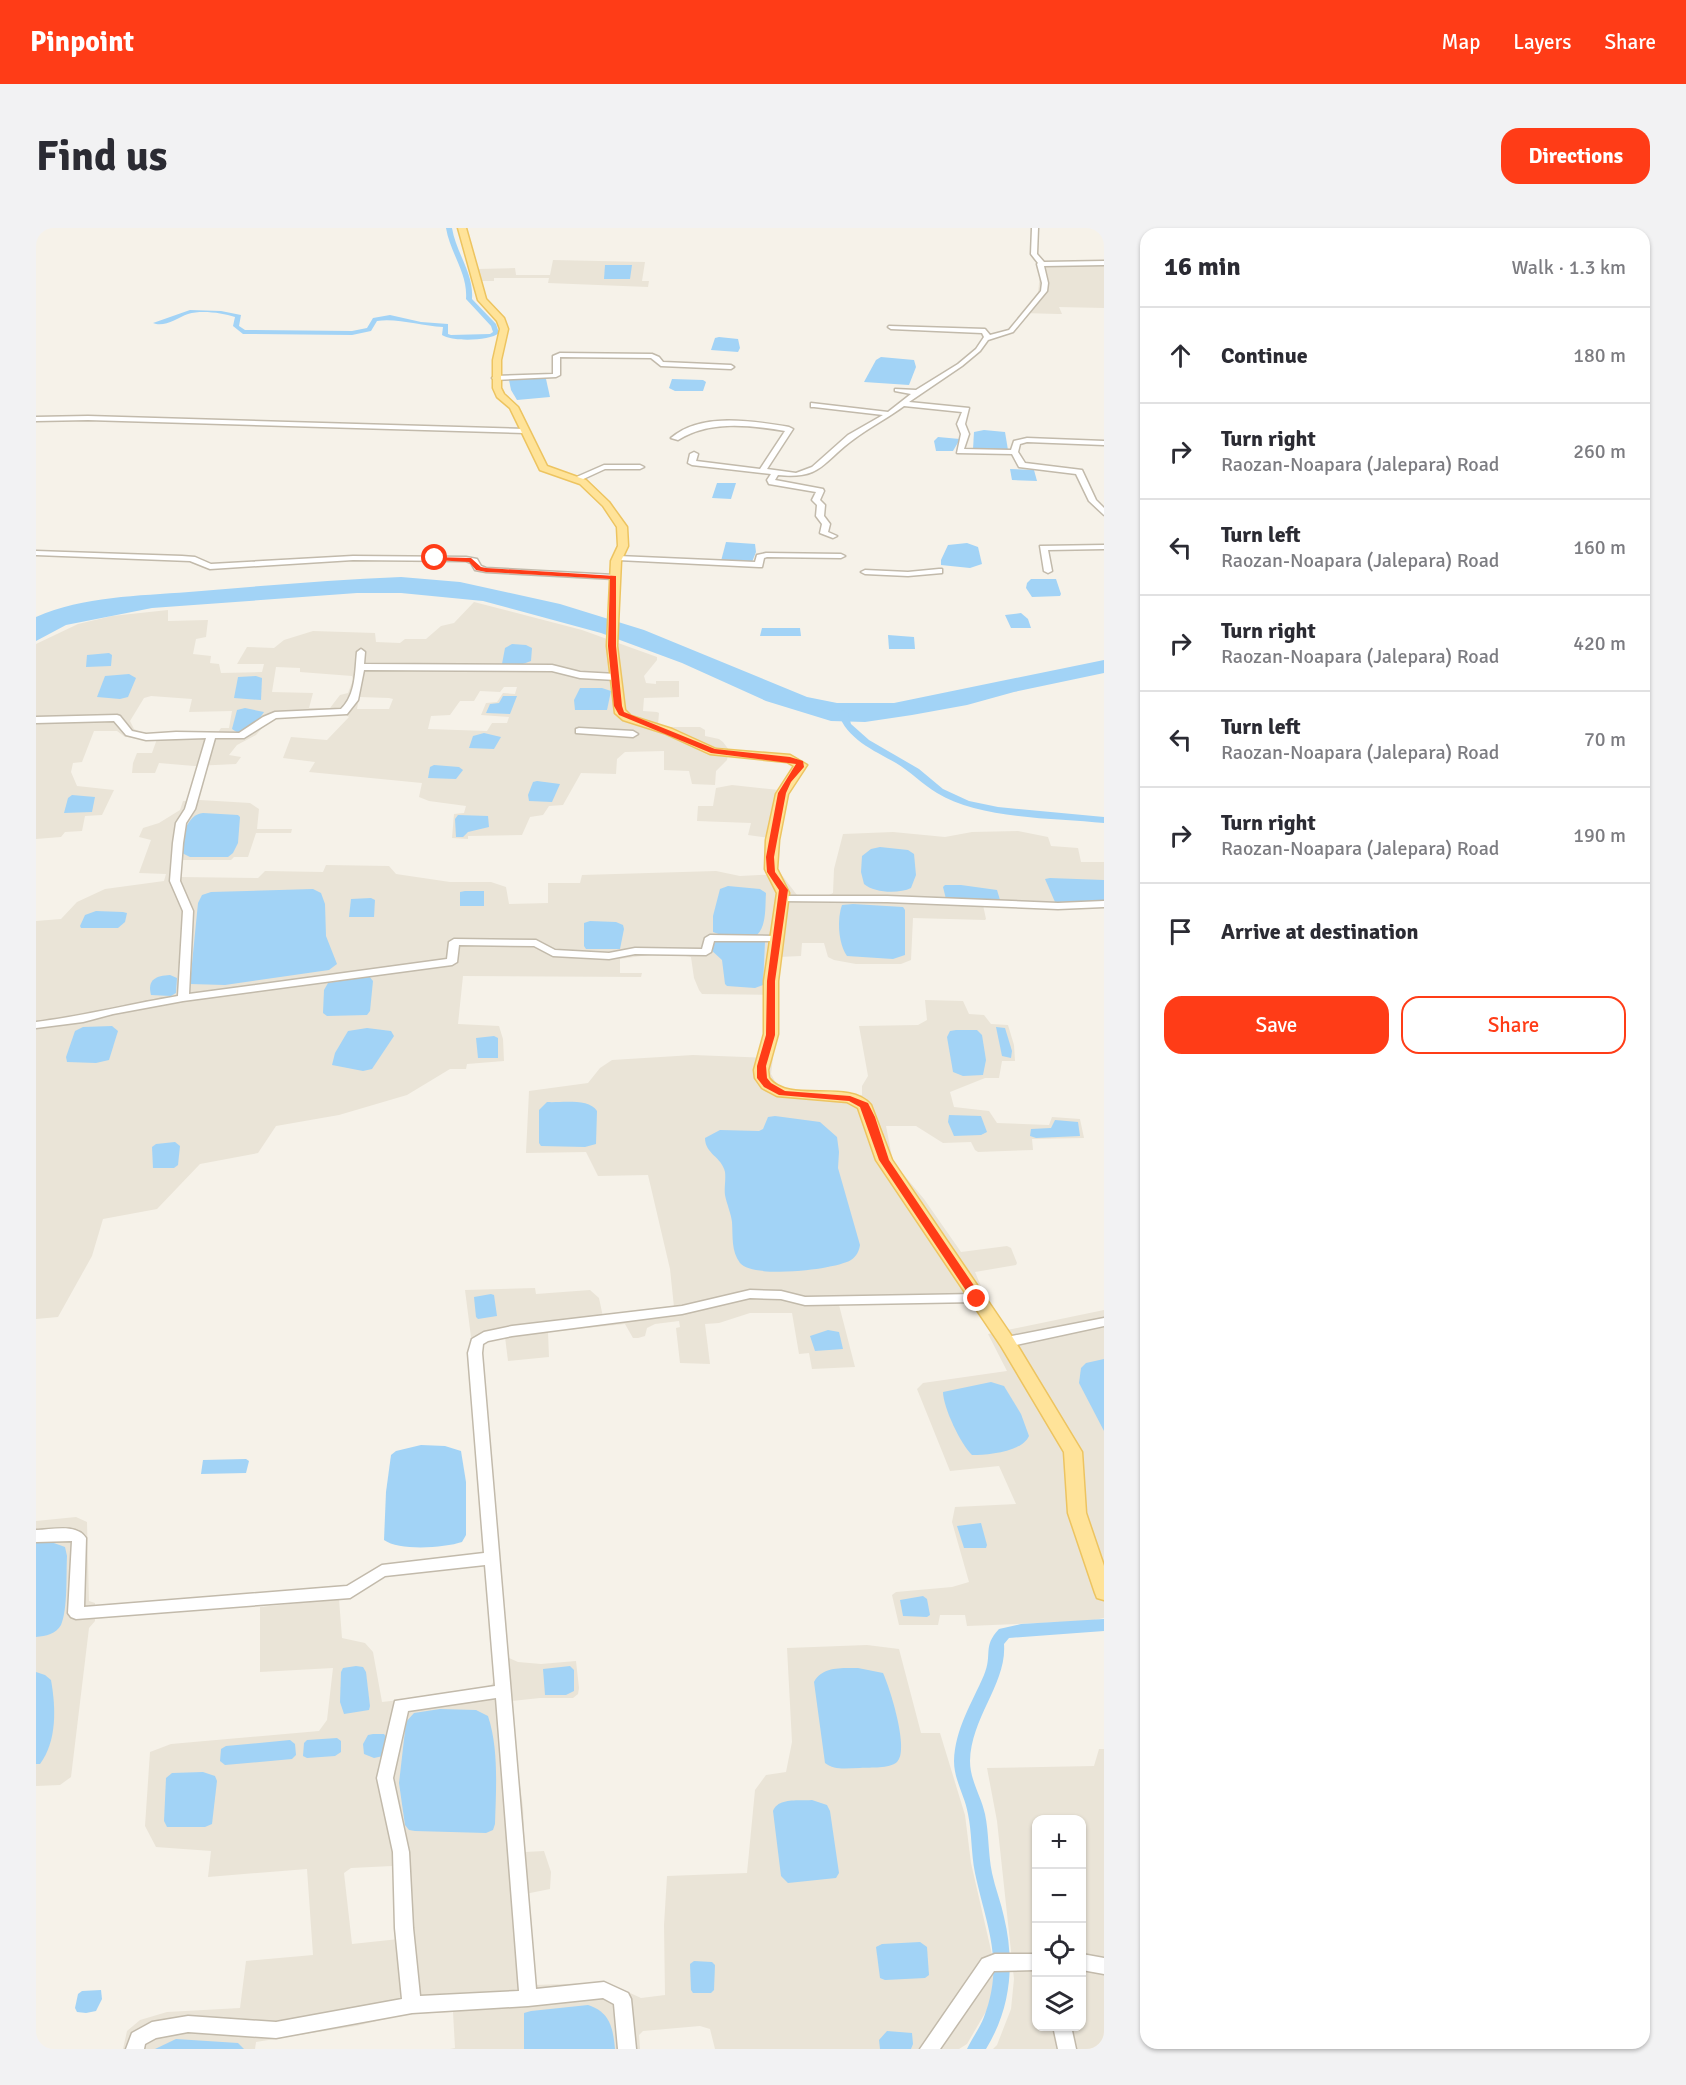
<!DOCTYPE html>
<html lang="en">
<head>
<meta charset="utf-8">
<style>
	body { margin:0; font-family:Signika,sans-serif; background:#f2f2f3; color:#2b2b33 }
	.controls { position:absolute; right:18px; bottom:18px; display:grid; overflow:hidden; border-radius:12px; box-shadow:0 2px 4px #0004 }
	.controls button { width:54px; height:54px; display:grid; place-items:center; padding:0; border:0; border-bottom:2px solid #e1e1e2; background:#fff; color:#2b2b33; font:30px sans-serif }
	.stop { position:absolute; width:18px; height:18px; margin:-14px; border:4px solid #ff3c17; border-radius:50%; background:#fff }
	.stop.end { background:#ff3c17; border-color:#fff; box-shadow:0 2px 6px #0008 }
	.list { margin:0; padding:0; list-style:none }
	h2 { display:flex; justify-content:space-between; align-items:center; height:78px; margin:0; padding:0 24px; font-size:26px }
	h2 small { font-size:20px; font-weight:400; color:#7c7c81 }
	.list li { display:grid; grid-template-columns:39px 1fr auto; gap:18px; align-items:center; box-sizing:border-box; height:96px; padding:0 24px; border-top:2px solid #e1e1e2 }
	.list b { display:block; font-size:22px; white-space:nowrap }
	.list p { margin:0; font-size:20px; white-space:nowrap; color:#7c7c81 }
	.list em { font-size:20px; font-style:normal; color:#7c7c81 }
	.actions { display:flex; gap:12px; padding:18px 24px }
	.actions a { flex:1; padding:14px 0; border:2px solid #ff3c17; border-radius:18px; text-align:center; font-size:21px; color:#ff3c17 }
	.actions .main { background:#ff3c17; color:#fff }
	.icon { flex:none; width:33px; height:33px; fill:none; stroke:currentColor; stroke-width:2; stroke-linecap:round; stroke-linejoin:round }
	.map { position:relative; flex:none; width:1068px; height:1821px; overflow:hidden; border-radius:18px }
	header { display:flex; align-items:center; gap:36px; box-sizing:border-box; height:84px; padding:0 30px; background:#ff3c17; color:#fff }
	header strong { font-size:28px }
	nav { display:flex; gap:33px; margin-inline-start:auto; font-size:21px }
	.intro { display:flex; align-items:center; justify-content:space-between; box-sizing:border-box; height:144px; padding:0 36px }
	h1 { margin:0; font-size:42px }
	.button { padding:15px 27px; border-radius:18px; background:#ff3c17; color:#fff; font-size:21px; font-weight:700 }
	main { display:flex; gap:36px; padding:0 36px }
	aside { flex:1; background:#fff; border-radius:18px; box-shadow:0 2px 4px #0004 }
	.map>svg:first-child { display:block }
	.residential { fill:#eae4d7; fill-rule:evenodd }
	.water { fill:#a2d3f6 }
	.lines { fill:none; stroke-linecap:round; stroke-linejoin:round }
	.canal { fill:#a2d3f6; fill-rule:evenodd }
	.minor-casing { stroke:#c2baab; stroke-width:3 }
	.major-casing { stroke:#edc460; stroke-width:3 }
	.minor { fill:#fff; fill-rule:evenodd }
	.major { fill:#ffe399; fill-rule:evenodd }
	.route { fill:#ff3c17 }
</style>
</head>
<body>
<header>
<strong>Pinpoint</strong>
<nav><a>Map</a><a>Layers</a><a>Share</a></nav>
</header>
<div class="intro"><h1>Find us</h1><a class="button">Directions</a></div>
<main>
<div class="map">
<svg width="1068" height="1821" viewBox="0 0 1068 1821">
	<rect width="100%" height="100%" fill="#f6f2e9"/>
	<g class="residential">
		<polygon points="517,32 609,34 606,53 613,53 612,59 512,55 513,50 458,50 458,53 446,53 441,41 479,40 480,47 514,47"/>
		<polygon points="1068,33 1068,80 1023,79 1026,86 1022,86 986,85 1002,65 1004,46 1001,34"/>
		<path d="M 438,374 L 546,402 L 621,429 L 621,432 L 608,448 L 610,455 L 620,456 L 620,453 L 643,453 L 643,469 L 608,470 L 607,483 L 621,484 L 623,485 L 622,497 L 627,499 L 664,499 L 669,502 L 669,508 L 683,511 L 687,514 L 693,522 L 691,532 L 680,543 L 679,557 L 656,556 L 653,543 L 628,542 L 628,523 L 589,524 L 581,531 L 580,546 L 545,545 L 527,577 L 513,578 L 507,587 L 494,589 L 486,607 L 432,608 L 432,611 L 416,610 L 418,586 L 428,585 L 430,578 L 393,573 L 383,569 L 386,555 L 273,544 L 279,534 L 247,530 L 255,509 L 291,512 L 313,489 L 310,487 L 235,490 L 220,507 L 201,517 L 193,527 L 205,529 L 200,536 L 158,538 L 123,535 L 119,545 L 96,545 L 97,535 L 101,525 L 116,525 L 121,511 L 89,509 L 81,503 L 58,503 L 46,534 L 37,535 L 35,544 L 41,558 L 78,562 L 66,587 L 49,588 L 46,603 L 29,604 L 25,609 L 0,611 L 0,416 L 42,396 L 76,388 L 132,382 L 132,393 L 172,392 L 170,409 L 160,411 L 157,426 L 175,428 L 174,435 L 183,436 L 185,445 L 226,444 L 228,436 L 201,436 L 211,419 L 238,420 L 248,412 L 277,403 L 339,405 L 340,414 L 364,415 L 369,411 L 390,411 L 405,398 L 418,395 ZM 240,439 L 264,440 L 264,444 L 316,448 L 317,452 L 312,465 L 304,467 L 294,480 L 273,480 L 277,465 L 236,464 ZM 468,459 L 481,459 L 479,466 L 467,465 L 461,474 L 450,475 L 445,487 L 473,489 L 471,495 L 456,495 L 451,503 L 392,501 L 395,488 L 414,487 L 424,473 L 438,473 L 444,463 L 464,464 ZM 115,468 L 156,471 L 153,484 L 196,483 L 193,500 L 185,500 L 181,506 L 107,505 L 98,501 L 94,493 L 108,470 ZM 323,469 L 353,470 L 357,471 L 353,481 L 321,481 Z"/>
		<polygon points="696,557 743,562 733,610 712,607 715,595 661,593 662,578 677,578 680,560"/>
		<polygon points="164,572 214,575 223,581 221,601 256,601 255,605 220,605 212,629 198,629 195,632 146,632 144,649 222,650 229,643 287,644 290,637 353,638 360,646 414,654 455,654 470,659 473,676 512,675 512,655 544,655 546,647 680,643 704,648 745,646 761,667 791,668 797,665 798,641 807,606 857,604 909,609 936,604 982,603 1012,609 1015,618 1042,620 1045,634 1068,634 1068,679 947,677 950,691 949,692 877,690 875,732 865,736 820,736 798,732 792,729 788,715 766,715 765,728 743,729 743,767 666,766 663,762 658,750 655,729 650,728 612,727 584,731 584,745 606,745 605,749 427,748 422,796 463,798 467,811 468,833 431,836 430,841 414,841 371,867 303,887 240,898 222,925 164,936 121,981 67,991 56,1028 22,1089 0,1091 0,693 25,691 41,674 69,661 128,653 130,646 103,645 115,612 103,609 107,600 123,595 144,582 147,573"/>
		<polygon points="889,772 927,773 933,786 948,787 955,796 972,797 978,817 979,833 966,833 963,850 949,850 914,864 918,879 953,883 961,895 1013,897 1016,889 1044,891 1048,910 996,911 997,922 942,924 939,922 935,914 907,915 880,898 850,898 857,934 888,971 925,1024 971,1018 975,1020 981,1035 980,1037 939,1044 950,1070 934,1075 803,1077 819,1139 776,1141 773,1125 763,1126 756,1085 714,1085 683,1095 669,1096 674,1136 644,1135 640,1100 644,1099 643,1093 619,1096 611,1100 609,1108 602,1110 597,1110 589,1096 512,1104 513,1129 472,1133 469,1109 451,1114 435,1109 429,1062 499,1060 500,1066 554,1062 563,1070 567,1089 638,1079 634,1041 612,947 562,948 550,924 490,925 493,863 552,855 564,840 576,832 657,827 737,830 735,846 741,857 764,864 826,867 826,858 832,848 823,798 882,797 891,792"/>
		<polygon points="1068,1082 1068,1390 1053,1393 931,1398 929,1387 904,1387 902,1397 863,1397 856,1367 860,1364 916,1359 933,1354 916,1294 919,1279 980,1276 963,1238 914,1243 881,1161 887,1155 971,1143 952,1106"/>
		<polygon points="40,1289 51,1294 53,1373 59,1375 59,1393 53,1400 35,1549 24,1557 0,1558 0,1293"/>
		<path d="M 303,1371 L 306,1410 L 329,1415 L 337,1424 L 346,1474 L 426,1465 L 455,1457 L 460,1451 L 460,1431 L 473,1430 L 482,1434 L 505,1436 L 540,1433 L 543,1460 L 542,1466 L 537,1470 L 504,1470 L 476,1473 L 479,1522 L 487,1579 L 489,1624 L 508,1623 L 515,1644 L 514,1661 L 489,1666 L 498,1757 L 559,1755 L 581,1759 L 605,1770 L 629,1767 L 628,1697 L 631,1648 L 711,1645 L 719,1562 L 730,1547 L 750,1544 L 756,1514 L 751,1420 L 831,1417 L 863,1421 L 885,1505 L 904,1505 L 929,1587 L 935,1635 L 960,1744 L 955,1775 L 931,1816 L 923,1821 L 679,1821 L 674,1801 L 664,1798 L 607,1803 L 603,1807 L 604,1821 L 414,1821 L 419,1820 L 417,1784 L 370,1786 L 320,1798 L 220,1814 L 219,1821 L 87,1821 L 91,1803 L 104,1792 L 131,1784 L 204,1780 L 210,1733 L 277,1727 L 271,1641 L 172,1649 L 175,1623 L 120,1619 L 109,1598 L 114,1524 L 135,1516 L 283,1503 L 291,1492 L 297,1440 L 224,1444 L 224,1379 ZM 356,1638 L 360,1644 L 363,1711 L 316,1716 L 308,1645 L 315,1640 Z"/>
		<path d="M 1063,1521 L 1068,1521 L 1068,1821 L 957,1821 L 961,1817 L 975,1781 L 978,1751 L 961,1593 L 951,1540 L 1058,1538 ZM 1000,1592 L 1046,1592 L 1046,1798 L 1000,1798 Z"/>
	</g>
	<g class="water">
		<polygon points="569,37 596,37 594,51 568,51"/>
		<polygon points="683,109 702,111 704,120 702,124 675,122 679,110"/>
		<polygon points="845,129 878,132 880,139 873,157 828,154 840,132"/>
		<polygon points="492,150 510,151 514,169 481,172 475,162 473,152"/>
		<polygon points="636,151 667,152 670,154 667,163 639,163 633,160"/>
		<polygon points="948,202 969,204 972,222 937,221 938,204"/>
		<polygon points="902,209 924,211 917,223 900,223 898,213"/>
		<polygon points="974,241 998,242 1001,253 976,252"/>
		<polygon points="681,255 700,255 695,271 676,270"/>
		<polygon points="690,314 719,316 720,324 716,334 685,333"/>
		<polygon points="931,315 942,319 946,336 934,340 905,337 905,332 912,317"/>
		<path d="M 365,349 L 424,354 L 524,376 L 608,402 L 771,469 L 801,475 L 858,475 L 1068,432 L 1068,445 L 978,464 L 931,477 L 876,487 L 829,494 L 795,493 L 730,473 L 646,435 L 565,405 L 447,373 L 365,365 L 321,365 L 116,380 L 30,397 L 0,413 L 0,389 C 48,368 102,368 153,364 C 224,358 294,352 365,349 Z"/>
		<polygon points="995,351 1020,351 1025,366 1024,368 996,369 990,360 991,355"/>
		<polygon points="985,385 992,391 995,400 975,400 969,387"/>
		<polygon points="726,400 764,400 765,408 724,408"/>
		<polygon points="852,407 878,409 879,421 853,421"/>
		<polygon points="476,416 490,417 496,420 495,433 484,437 466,436 469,420"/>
		<polygon points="73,425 76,427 75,438 50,439 51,427"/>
		<polygon points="93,446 100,450 92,469 84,471 61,469 69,448"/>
		<polygon points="220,448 226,450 225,472 198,470 202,449"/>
		<polygon points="544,460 566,460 575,463 571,482 539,482 538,472"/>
		<polygon points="467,468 481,468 474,486 450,485 454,476 463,475"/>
		<polygon points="209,480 228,484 221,494 202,505 196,501 201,482"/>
		<polygon points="448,505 465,509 458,521 433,520 437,508"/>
		<polygon points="398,537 423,539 427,542 420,551 392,550 394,539"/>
		<polygon points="501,553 524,556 516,574 493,573 492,567 497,554"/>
		<polygon points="36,567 59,569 56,584 28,585 32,570"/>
		<path d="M 167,585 L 202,587 L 204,589 L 202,615 L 197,625 L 192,629 L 154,629 L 146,625 C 144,611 151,586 167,585 Z"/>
		<polygon points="422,587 452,588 453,599 432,604 427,609 420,609 419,591"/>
		<path d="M 844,619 L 872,622 L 878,626 L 880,647 L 875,660 C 863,666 838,665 828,656 L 825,644 L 826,628 L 835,621 Z"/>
		<polygon points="1014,650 1068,652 1068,673 1019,674 1009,651"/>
		<polygon points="909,657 925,657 961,662 964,672 910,671 907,659"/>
		<path d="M 692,658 L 724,661 L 730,665 C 729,678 731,697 721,707 L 685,707 L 677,704 L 677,688 L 684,661 Z"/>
		<polygon points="277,661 285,665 289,676 290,708 301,736 293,742 189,757 154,756 162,675 166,667 175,664"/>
		<polygon points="429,663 448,663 448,678 424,678 424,664"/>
		<polygon points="335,670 339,672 338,689 313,689 315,671"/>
		<path d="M 817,676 L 867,679 L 869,682 L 869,727 L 857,731 L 811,728 C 802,715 801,691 806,677 Z"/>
		<polygon points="60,683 87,684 91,685 89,694 82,700 45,700 44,698 49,687"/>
		<polygon points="554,693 580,694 587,697 588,701 584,721 550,721 548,718 548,695"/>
		<polygon points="680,713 729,714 727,757 719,760 691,758 689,756 686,732 674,721 677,714"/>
		<path d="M 134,747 L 141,750 L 140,765 L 135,768 L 115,767 C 111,751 120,748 134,747 Z"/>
		<polygon points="333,748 337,753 334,783 331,787 291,788 287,785 288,762 292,755"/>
		<polygon points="76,798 82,803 73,832 60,835 31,834 30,829 39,803 47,799"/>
		<polygon points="960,799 969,800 976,823 975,830 966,828"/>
		<polygon points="331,800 355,803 358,808 336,841 327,843 296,837 299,825 312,803"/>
		<polygon points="920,802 941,802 946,807 950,832 947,847 927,848 917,844 911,809 914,803"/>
		<polygon points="458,808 462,810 462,830 442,830 440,810"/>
		<path d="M 511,874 C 525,875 553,870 561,883 L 560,916 L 549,919 L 505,918 L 503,915 L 503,882 Z"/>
		<polygon points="913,887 945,888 951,904 945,907 918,908 912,894"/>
		<path d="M 739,888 L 784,894 L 801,909 L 803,924 L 802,940 L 824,1017 C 823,1023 821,1028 815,1032 C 798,1042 717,1051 704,1035 C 695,1023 697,1008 696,994 C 695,985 691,977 689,967 C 688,960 690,952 689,944 C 686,929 669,926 669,910 L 684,902 L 723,903 L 727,901 L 732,889 Z"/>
		<polygon points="1019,892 1042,894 1044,908 1000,910 994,908 995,901 1015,900"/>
		<polygon points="139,914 144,918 142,937 138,940 117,940 116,919 120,916"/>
		<polygon points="455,1066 458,1067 461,1088 442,1091 440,1089 438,1069"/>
		<polygon points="792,1102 803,1104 807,1121 779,1123 774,1108"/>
		<polygon points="1068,1131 1068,1203 1043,1155 1045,1140 1050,1135"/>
		<path d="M 955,1154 L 968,1158 L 985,1186 L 993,1208 C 986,1224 952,1227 936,1227 C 925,1217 907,1179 907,1164 Z"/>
		<path d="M 385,1217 L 409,1218 L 425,1223 L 430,1254 L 430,1307 L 426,1314 C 408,1320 363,1323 348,1312 L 350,1264 L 355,1227 L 360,1223 Z"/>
		<polygon points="210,1231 213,1233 210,1245 165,1246 167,1232"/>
		<polygon points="945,1295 951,1317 950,1320 928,1320 921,1298"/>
		<path d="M 15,1314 L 29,1319 L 31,1328 C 30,1346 32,1381 25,1397 C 20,1406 10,1408 0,1409 L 0,1315 Z"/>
		<polygon points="887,1368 891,1371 894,1387 891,1389 867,1388 864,1372"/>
		<polygon points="320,1438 327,1439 330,1444 334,1478 333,1482 308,1486 304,1474 305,1444 307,1440"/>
		<polygon points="534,1438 538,1442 538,1463 530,1467 509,1467 507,1441"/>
		<path d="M 822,1440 L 847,1445 C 854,1460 874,1523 861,1534 C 853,1541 835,1539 824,1540 C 812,1540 799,1543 789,1535 L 778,1454 C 786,1438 807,1440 822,1440 Z"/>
		<path d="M 0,1444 L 9,1447 L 15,1452 C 20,1480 21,1513 4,1536 L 0,1536 Z"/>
		<path d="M 404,1481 L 440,1482 L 452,1488 C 463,1521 460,1561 459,1596 L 457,1602 L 450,1605 L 379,1603 L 373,1602 L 369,1597 L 363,1555 L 370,1494 L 378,1485 Z"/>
		<polygon points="337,1506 348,1506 351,1510 347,1528 338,1530 328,1526 327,1516 332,1507"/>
		<polygon points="301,1510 305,1513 305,1524 299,1528 271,1530 267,1528 268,1515 271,1512"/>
		<polygon points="254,1512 259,1516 260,1527 256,1531 189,1537 184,1533 185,1521 190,1518"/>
		<polygon points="167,1544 179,1548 181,1553 176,1596 169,1599 131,1599 128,1593 130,1550 136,1545"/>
		<path d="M 776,1572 L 791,1577 L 794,1583 L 803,1645 L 800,1650 L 752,1655 L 745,1648 L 737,1583 C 742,1569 764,1573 776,1572 Z"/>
		<polygon points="884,1714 891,1719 893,1747 889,1750 849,1752 844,1750 840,1719 846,1716"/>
		<polygon points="658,1733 676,1734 679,1737 678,1762 675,1765 657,1765 655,1762 654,1736"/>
		<polygon points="65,1762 66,1771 60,1783 50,1785 41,1784 39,1780 42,1766 46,1763"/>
		<path d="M 552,1777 C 574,1784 577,1800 579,1821 L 488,1821 L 488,1785 L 495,1783 Z"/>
		<polygon points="851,1803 876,1805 877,1816 875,1821 844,1821 843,1812"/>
		<polygon points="140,1811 202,1815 208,1821 119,1821"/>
	</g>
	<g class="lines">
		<g class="canal">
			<path d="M 410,0 L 416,0 C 420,25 438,45 436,71 L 460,96 L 463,105 C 454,113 416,114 406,107 L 407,99 C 385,98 362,90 341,93 L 335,103 L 316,107 L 207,106 L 197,98 L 199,89 C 186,85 166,82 152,86 C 141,90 128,100 117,95 L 154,82 L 185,83 L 205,87 L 203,98 L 209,102 L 316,103 L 331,100 L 337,90 L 354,87 L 385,94 L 412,96 L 412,106 L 415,107 L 454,106 L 457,104 L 455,98 L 430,71 C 432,45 414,25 410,0 Z"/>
			<path d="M 807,482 L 812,485 L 815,496 L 833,512 L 883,541 L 907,561 L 933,573 L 962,579 L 1068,589 L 1068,595 C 1019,590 942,591 901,565 C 886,556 875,544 860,535 C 837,522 811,511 802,485 Z"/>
			<path d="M 1068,1391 L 1068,1403 L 973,1410 L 968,1416 C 971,1455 935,1489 934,1533 C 934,1552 945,1568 949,1586 C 953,1605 952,1625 956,1645 C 959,1660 965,1674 968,1689 C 979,1735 975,1780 950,1821 L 931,1821 C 936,1810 944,1800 948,1789 C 969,1734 950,1697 939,1645 C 935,1625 936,1605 932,1586 C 929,1568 918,1552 918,1533 C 919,1501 936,1475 948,1447 C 957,1426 946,1419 963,1401 L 985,1396 Z"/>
		</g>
		<g class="minor-casing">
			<g id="minor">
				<path d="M 996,0 L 1002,0 L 1001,26 L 1008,34 L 1068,33 L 1068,37 L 1008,38 L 1012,55 L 1011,63 L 977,104 L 952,112 L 944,123 L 926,138 L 873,174 L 933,180 L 929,196 L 933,206 L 928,221 L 975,222 L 978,213 L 991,210 L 1068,213 L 1068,217 L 991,214 L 984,216 L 982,224 L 989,235 L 1046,242 L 1060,272 L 1068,280 L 1068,287 L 1053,273 L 1040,246 L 983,239 L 976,226 L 921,225 L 925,206 L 921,196 L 926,184 L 868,178 C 852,190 834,199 818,211 C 787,233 786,252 742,247 L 739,252 L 787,261 L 788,263 L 784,272 L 789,277 L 788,288 L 794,296 L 792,304 L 801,308 L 797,310 L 784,305 L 786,296 L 780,288 L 781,277 L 776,272 L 780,264 L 733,256 L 731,252 L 735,246 L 656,237 L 652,235 L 654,226 L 658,224 L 662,226 L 660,233 L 724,241 L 749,203 C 713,197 674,192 642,212 L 635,210 C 665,184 717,193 753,199 L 757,201 L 731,241 L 760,245 L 776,239 L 812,207 L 847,187 L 778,179 L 775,179 L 775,175 L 852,184 L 875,166 L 859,163 L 859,161 L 880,162 L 922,136 L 940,121 L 948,109 L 946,105 L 855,101 L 852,99 L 853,98 L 949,101 L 954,107 L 973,102 L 1005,63 L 1006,55 L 1001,36 L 1002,35 L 995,26 Z"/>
				<polygon points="524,125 616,126 623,129 627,134 695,137 698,139 695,141 625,138 615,130 524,129 524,147 520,149 459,152 456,150 459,148 517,146 517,128"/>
				<polygon points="52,188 489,201 493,203 489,205 52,192 0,193 0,189"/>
				<polygon points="568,237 604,237 608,239 604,241 569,241 543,253 536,251"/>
				<polygon points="1068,317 1068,321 1012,322 1016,343 1012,345 1008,343 1004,318"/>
				<polygon points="0,323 146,328 159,329 175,336 317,328 430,329 441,331 445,338 450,340 578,347 582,349 578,351 450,344 439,342 435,335 430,333 317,332 174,341 154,333 0,327"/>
				<polygon points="730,325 805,326 809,328 805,330 731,329 728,330 726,339 723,339 582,332 578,330 582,328 719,334 721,327"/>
				<polygon points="903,341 906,341 906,345 872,348 829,346 825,344 829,342 872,344"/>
				<path d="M 325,421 L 329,424 L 328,436 L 516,437 L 544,444 L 580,446 L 584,449 L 580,452 L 544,450 L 516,443 L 328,442 L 322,472 L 311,486 L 240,490 L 208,510 L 179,510 L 159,581 L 150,595 L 147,615 L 144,653 L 157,683 L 153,766 L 411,731 L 413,714 L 418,711 L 500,712 L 519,722 L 573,725 L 599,720 L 666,721 L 669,710 L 674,707 L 739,708 L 744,711 L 743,713 L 678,713 L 675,724 L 670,727 L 599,726 L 573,731 L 517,728 L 498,718 L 423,717 L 421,734 L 416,737 L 147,773 L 77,786 L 47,794 L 0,800 L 0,794 C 48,788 94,776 142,768 L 147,683 L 134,653 L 137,615 L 140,595 L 149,581 L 170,510 L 110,512 L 90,507 L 78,493 L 0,495 L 0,489 L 81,487 L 84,488 L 96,503 L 110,506 L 140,504 L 203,505 L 227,489 L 239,484 L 305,481 C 320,467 319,443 321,424 Z"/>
				<polygon points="543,500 597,503 602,506 597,509 540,505 540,501"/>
				<polygon points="747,668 851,668 1022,675 1068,673 1068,679 1022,681 851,674 743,673 742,671 743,669"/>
				<path d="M 714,1062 L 745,1063 L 769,1069 L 941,1066 L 946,1067 L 948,1070 L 946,1073 L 941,1074 L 769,1077 L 745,1071 L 714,1070 L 646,1086 L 476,1108 L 452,1113 L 447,1116 L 446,1125 L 500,1761 L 568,1754 L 592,1765 L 595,1771 L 600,1821 L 582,1821 L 578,1776 L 567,1770 L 492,1778 L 376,1785 L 240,1810 L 152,1804 L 120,1810 L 109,1816 L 108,1821 L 90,1821 L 96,1805 L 116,1794 L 152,1788 L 240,1794 L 366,1771 L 359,1700 L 357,1624 L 341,1550 L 359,1473 L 459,1458 L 449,1337 L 349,1348 L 314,1370 L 40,1391 L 35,1389 L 32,1385 L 36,1313 L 0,1314 L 0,1302 C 16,1302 40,1295 50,1310 L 48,1379 L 311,1358 L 346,1337 L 448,1325 L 432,1125 L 436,1111 L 448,1104 L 476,1098 L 646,1078 ZM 460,1470 L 483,1763 L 384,1768 L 377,1700 L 373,1624 L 357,1550 L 372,1483 Z"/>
				<polygon points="1068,1090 1068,1098 971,1119 966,1117 964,1114 966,1111 971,1109"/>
				<polygon points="959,1726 1000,1726 1000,1742 958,1743 904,1821 884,1821 946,1731"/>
				<polygon points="1046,1726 1068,1730 1068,1746 1046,1742"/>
				<polygon points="1017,1798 1035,1798 1040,1821 1022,1821"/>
			</g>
		</g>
		<g class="major-casing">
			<path id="major" d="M 422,0 L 430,0 L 450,71 L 468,90 L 472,101 L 465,132 L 465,160 L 468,166 L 482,179 L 511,238 L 550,252 L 573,274 L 591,299 L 592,318 L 585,333 L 581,418 L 589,482 L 595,488 L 636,501 L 680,521 L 754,527 L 771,537 L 752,566 L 743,612 L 741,641 L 753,665 L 742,753 L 742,806 L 732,842 L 733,850 C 753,877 813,850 835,877 L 856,932 L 977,1110 L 1046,1224 L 1050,1285 L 1068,1338 L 1068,1372 L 1061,1370 L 1059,1365 L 1032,1285 L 1028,1224 L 965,1118 L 840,932 L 822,880 L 811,874 L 741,868 L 726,860 L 719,850 L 718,842 L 728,806 L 728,753 L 741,665 L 729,641 L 730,612 L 740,566 L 758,538 L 751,534 L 674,526 L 628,505 L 587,492 L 579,485 L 571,418 L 575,333 L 582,318 L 581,299 L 567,278 L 544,256 L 504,242 L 474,180 L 461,169 L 457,160 L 457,132 L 464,101 L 461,93 L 442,72 Z"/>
		</g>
		<use href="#minor" class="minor"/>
		<use href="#major" class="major"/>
	</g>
	<polygon class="route" points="396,329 435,330 445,339 450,340 580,348 580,418 586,478 588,484 679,521 754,529 767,533 768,539 755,554 750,565 738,629 739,644 752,662 739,753 739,807 730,838 731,850 735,855 749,863 814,868 832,875 839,889 853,932 945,1068 945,1073 937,1073 843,932 824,879 813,873 743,867 728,859 721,850 721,838 730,807 731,753 743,662 731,644 730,629 742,565 760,536 675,525 583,487 578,478 572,418 574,351 450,344 440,342 433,334 399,332"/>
</svg>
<div class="controls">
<button>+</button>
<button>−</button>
<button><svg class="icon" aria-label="locate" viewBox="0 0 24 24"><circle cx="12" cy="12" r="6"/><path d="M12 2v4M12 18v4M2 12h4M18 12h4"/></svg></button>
<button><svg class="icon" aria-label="layers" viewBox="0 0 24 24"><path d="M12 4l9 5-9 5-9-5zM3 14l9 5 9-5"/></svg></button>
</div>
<div class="stop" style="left:399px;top:330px"></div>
<div class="stop end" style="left:941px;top:1071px"></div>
</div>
<aside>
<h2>16 min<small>Walk · 1.3 km</small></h2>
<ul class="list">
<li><svg class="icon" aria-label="ahead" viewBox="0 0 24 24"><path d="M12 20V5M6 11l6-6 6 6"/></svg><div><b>Continue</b></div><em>180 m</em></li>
<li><svg class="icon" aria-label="right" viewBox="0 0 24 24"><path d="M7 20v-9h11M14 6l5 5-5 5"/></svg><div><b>Turn right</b><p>Raozan-Noapara (Jalepara) Road</p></div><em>260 m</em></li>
<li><svg class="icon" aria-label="left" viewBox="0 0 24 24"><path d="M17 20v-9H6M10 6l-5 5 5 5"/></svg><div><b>Turn left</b><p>Raozan-Noapara (Jalepara) Road</p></div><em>160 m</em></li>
<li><svg class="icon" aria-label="right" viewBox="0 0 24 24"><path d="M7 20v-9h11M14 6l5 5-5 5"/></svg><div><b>Turn right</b><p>Raozan-Noapara (Jalepara) Road</p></div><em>420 m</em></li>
<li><svg class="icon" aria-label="left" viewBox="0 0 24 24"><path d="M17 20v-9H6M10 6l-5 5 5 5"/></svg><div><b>Turn left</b><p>Raozan-Noapara (Jalepara) Road</p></div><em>70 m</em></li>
<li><svg class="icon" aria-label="right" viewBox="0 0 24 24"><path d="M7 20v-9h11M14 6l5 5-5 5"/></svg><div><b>Turn right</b><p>Raozan-Noapara (Jalepara) Road</p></div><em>190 m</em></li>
<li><svg class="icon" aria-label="arrive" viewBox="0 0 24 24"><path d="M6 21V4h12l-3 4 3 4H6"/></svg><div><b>Arrive at destination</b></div></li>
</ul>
<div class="actions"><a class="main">Save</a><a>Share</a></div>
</aside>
</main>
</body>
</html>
